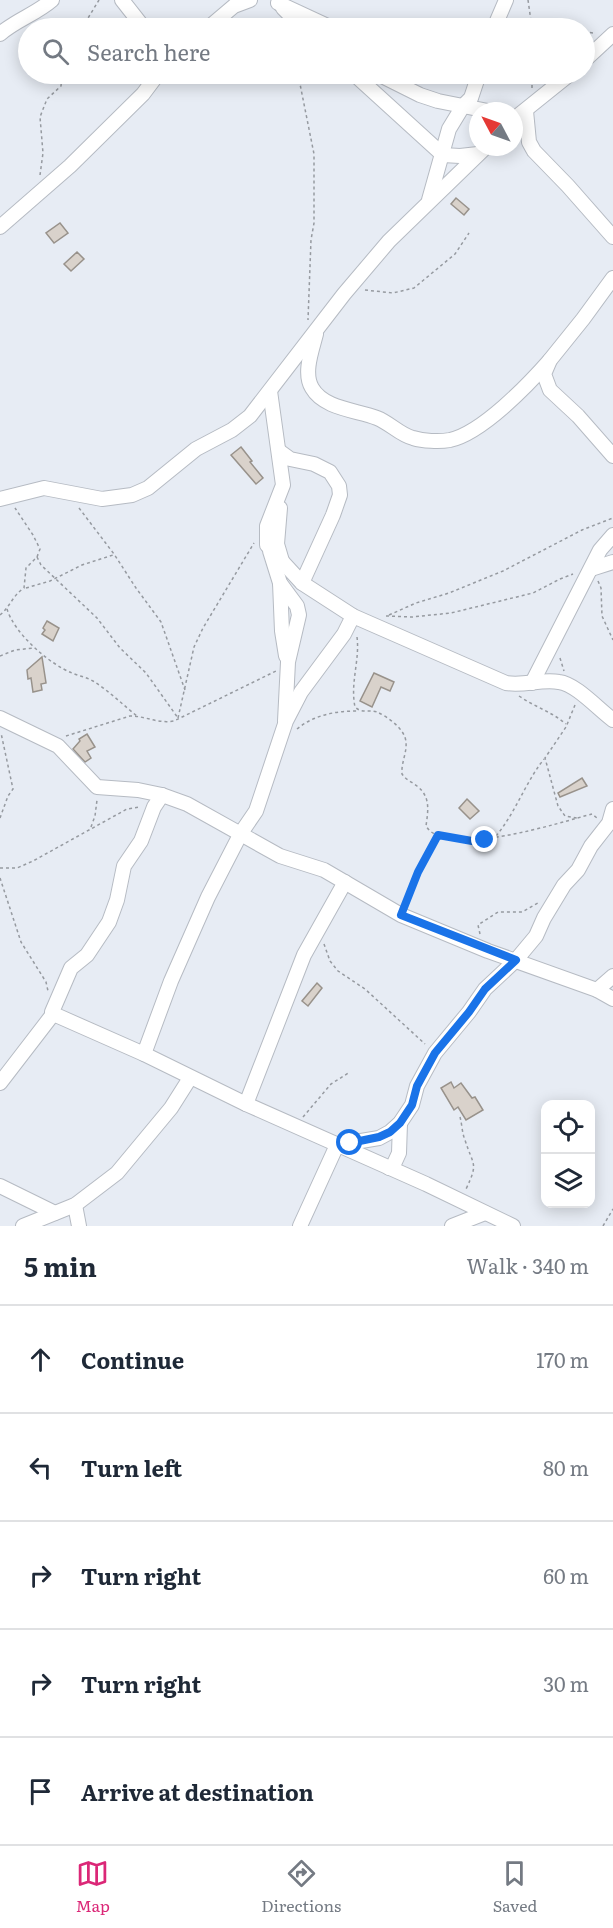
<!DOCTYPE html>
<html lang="en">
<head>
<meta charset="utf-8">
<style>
	body { margin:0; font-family:Literata,serif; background:#f6f6f7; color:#1f2937 }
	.controls { position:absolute; right:18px; bottom:18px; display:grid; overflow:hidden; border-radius:12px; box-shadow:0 3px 15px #0003 }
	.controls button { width:54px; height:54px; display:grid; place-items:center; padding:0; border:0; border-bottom:2px solid #e0e1e3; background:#fff; color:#1f2937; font:30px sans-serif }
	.compass { position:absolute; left:469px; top:102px; width:54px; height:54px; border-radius:50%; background:#fff; box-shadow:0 3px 15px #0003; rotate:311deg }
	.stop { position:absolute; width:18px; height:18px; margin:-14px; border:4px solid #1a73e8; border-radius:50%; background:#fff }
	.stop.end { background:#1a73e8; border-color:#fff; box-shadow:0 2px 6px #0008 }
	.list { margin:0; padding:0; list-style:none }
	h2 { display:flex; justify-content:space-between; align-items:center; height:78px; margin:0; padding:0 24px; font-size:26px }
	h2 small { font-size:20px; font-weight:400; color:#747a83 }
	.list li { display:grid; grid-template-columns:39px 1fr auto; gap:18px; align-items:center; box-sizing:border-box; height:108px; padding:0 24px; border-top:2px solid #e0e1e3 }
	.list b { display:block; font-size:22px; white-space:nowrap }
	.list em { font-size:20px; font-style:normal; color:#747a83 }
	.icon { flex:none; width:33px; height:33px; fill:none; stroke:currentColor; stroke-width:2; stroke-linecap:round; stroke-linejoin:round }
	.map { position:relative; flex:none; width:613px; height:1226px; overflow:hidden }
	.search { position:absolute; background:#fff; box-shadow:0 3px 15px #0003; left:18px; right:18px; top:18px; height:66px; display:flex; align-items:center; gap:15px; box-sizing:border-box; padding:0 21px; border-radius:33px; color:#747a83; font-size:22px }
	.sheet { height:618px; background:#fff }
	nav { display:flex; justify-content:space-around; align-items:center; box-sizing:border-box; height:84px; border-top:2px solid #e0e1e3; background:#fff; font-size:16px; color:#747a83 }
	nav a { display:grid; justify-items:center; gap:3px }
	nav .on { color:#db2777 }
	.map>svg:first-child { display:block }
	.building { fill:#d9d2cb; stroke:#98928b; stroke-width:1.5 }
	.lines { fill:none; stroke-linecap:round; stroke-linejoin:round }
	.minor-casing { stroke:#b6bbc3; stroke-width:16 }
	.path { stroke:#969aa0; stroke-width:1.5; stroke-dasharray:3 3; stroke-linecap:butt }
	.minor { stroke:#fff; stroke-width:14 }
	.route { stroke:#1a73e8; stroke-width:8 }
</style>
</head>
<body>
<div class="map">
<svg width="613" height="1226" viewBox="0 0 613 1226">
	<rect width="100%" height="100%" fill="#e7ecf4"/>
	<g class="building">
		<polygon points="456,198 469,209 464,215 451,204"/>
		<polygon points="60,223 68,233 54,243 46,233"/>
		<polygon points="77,252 84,259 71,271 64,264"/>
		<polygon points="241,447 252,461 250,462 263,478 256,484 231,455"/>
		<polygon points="47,621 59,628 53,641 42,634 45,630 43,628"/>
		<polygon points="42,657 46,683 41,684 42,690 33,692 31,678 28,679 27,670"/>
		<polygon points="374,673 394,682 390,691 381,687 372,707 360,701"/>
		<polygon points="87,734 95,747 87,751 91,758 85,762 73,749 80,741 79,739"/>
		<polygon points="582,778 587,786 560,797 558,793"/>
		<polygon points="467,799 479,811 470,819 459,808"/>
		<polygon points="317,983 322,988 308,1006 302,1001"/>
		<polygon points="451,1082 454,1088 461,1083 472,1098 475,1097 483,1110 466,1120 458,1107 454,1110 441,1088"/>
	</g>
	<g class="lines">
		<g class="minor-casing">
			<g id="minor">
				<polyline points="122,0 144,28"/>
				<polyline points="278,3 332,28"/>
				<polyline points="283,8 303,28"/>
				<polyline points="208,28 234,6 250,0"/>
				<polyline points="494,28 506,0"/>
				<path d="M 0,34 C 16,20 36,14 52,0"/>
				<polyline points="584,61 613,34"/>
				<polyline points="354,74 443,155 460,156 478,154"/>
				<polyline points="378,74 420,95 438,101 488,111"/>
				<polyline points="526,111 529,142 534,151 568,186 613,237"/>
				<polyline points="514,119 570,74"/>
				<polyline points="429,200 449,129 463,106 471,98 479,74"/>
				<polyline points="0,227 70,166 143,94 158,74"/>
				<polyline points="613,278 583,319 550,360 544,374 550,390 578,416 613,456"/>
				<path d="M 316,334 C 312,350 303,373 312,388 C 324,409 357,410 377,418 C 390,423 400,435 413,438 C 423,441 439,442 450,440 C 482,433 528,385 550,360"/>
				<path d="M 270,391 L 283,485 L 267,526 L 267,545 L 302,583 L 353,616 L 506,683 C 524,686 541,679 559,682 C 576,684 598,709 613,720"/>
				<polyline points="279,451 290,459 314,464 330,472 339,486 340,495 333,515 302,583"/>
				<polyline points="0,499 44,488 102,499 132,495 148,488 196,449 232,430 250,416 344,294 389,241 486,147"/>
				<polyline points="280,508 277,544 282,561"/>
				<polyline points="270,551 280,583 297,606 299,615 288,662 285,721"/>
				<polyline points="591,569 613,562"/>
				<polyline points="280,583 282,631 286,656"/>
				<polyline points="532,683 600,550 613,535"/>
				<polyline points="0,718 58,746 97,787 138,790 162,795 187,804 280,856 324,870 401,915 488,951 597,990 613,999"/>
				<polyline points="597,990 613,976"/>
				<polyline points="52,1016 52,1012 71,968 87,955 109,922 117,900 124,866 141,841 154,807 162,795"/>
				<polyline points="144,1054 171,981 208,897 241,833 256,811 286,721 301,692 344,634 353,616"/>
				<polyline points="0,1083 50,1018 54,1015 58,1016 144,1054 246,1104 426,1184 513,1226"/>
				<polyline points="246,1104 304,955 345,882"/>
				<polyline points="389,1168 393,1166 399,1153 400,1123"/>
				<polyline points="0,1186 55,1213"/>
				<polyline points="75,1205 79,1226"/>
				<polyline points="23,1226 75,1205 117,1173 171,1108 190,1078"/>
				<polyline points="300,1226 337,1145 379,1138 390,1132 400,1123 412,1105 417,1086 435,1053 469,1012 485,989 516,960 536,936 544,918 564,885 578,870 591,846 609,823 613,809"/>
				<polyline points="452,1226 485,1213"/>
			</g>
		</g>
		<g class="path">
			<polyline points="528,0 532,28"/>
			<polyline points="82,28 99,0"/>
			<polyline points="524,28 530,28"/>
			<polyline points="584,32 594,33"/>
			<polyline points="298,74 314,154 314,223 311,240 308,320"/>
			<polyline points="532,88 532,74"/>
			<polyline points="40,175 43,153 40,117 47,99 61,86 62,74"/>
			<polyline points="365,290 393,293 414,288 455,254 469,233"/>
			<polyline points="79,508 114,554 136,588 161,622 185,690"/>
			<polyline points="37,557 41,565 97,618 120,648 146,673 178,718"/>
			<polyline points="598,581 601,588 602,616 613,640"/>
			<polyline points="26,588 50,581 82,565 113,555"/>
			<path d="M 7,609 C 14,633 49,664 72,673 C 79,676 86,677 93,681 C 108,690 123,705 137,716"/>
			<path d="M 0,615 C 10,607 13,595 24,588 L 26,568 L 37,557 L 40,549 L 33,535 L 15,508"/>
			<polyline points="389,615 416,603 449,593 503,571 582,530 613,518"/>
			<polyline points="386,616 412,617 451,613 533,593 560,579 573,574"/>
			<path d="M 357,637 C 360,660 350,683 355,707 C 362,714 369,709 377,712 C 388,717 405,729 406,742 C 407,753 401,763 402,774 C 406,780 412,782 417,786 C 431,797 428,811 426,826 C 446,860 561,822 592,814 L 597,818"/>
			<polyline points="0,656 15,650 34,648"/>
			<polyline points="560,658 564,671"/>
			<path d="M 519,696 C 535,707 552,712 566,724"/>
			<polyline points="575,705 566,727 545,758 558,806 565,816 577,818"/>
			<polyline points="178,718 194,647 203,628 254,543"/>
			<path d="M 297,729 C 314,715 335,711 357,711"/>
			<path d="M 66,736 L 130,716 C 146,716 158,724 174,721 L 276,671"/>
			<polyline points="0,818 8,796 13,789 1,733"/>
			<polyline points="91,827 95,816 97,800"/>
			<path d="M 496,836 C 516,812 525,783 544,759"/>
			<polyline points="0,868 17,868 33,861 127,809 140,807"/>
			<polyline points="0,878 21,942 46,982 48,991"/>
			<polyline points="406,902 419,872 437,836"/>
			<polyline points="480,934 478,925 498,912 522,912 538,903"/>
			<polyline points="324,944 330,961 338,971 365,989 425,1044"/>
			<polyline points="303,1117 331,1084 350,1072"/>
			<path d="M 460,1117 C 462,1124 462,1133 465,1140 C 473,1166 479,1162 466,1189"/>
			<polyline points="603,1226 613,1209"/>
		</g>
		<use href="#minor" class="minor"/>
	</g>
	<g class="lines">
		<polyline class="route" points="350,1143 379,1137 390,1132 400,1123 412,1105 417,1086 435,1053 469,1012 485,989 516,960 401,915 418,872 438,835 472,841 485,840"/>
	</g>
</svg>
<div class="controls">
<button><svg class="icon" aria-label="locate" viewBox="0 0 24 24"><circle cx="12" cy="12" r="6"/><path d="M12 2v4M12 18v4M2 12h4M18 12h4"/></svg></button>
<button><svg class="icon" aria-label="layers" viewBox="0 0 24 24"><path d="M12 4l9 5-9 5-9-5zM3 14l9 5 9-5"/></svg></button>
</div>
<svg class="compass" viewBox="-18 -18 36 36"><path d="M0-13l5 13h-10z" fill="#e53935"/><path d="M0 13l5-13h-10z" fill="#747a83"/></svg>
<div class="stop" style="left:350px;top:1143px"></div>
<div class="stop end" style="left:485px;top:840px"></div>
<div class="search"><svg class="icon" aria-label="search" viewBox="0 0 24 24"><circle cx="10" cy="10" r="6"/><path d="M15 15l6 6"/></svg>Search here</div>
</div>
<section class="sheet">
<h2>5 min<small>Walk · 340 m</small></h2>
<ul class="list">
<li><svg class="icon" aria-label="ahead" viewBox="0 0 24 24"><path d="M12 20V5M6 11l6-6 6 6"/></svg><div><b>Continue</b></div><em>170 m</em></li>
<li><svg class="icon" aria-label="left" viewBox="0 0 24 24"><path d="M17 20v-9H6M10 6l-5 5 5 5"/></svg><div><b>Turn left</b></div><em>80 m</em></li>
<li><svg class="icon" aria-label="right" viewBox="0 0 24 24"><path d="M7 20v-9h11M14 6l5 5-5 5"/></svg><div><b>Turn right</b></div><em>60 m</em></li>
<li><svg class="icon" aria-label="right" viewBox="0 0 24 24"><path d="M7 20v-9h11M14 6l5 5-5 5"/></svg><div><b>Turn right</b></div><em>30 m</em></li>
<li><svg class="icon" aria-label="arrive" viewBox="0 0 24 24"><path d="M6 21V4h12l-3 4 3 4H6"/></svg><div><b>Arrive at destination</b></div></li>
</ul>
</section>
<nav>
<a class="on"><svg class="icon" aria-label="map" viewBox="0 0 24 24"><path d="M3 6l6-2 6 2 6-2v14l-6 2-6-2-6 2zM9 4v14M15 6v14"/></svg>Map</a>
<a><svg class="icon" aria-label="directions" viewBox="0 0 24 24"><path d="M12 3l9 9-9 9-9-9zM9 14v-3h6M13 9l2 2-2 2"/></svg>Directions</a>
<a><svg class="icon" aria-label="saved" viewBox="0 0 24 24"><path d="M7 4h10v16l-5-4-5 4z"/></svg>Saved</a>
</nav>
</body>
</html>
